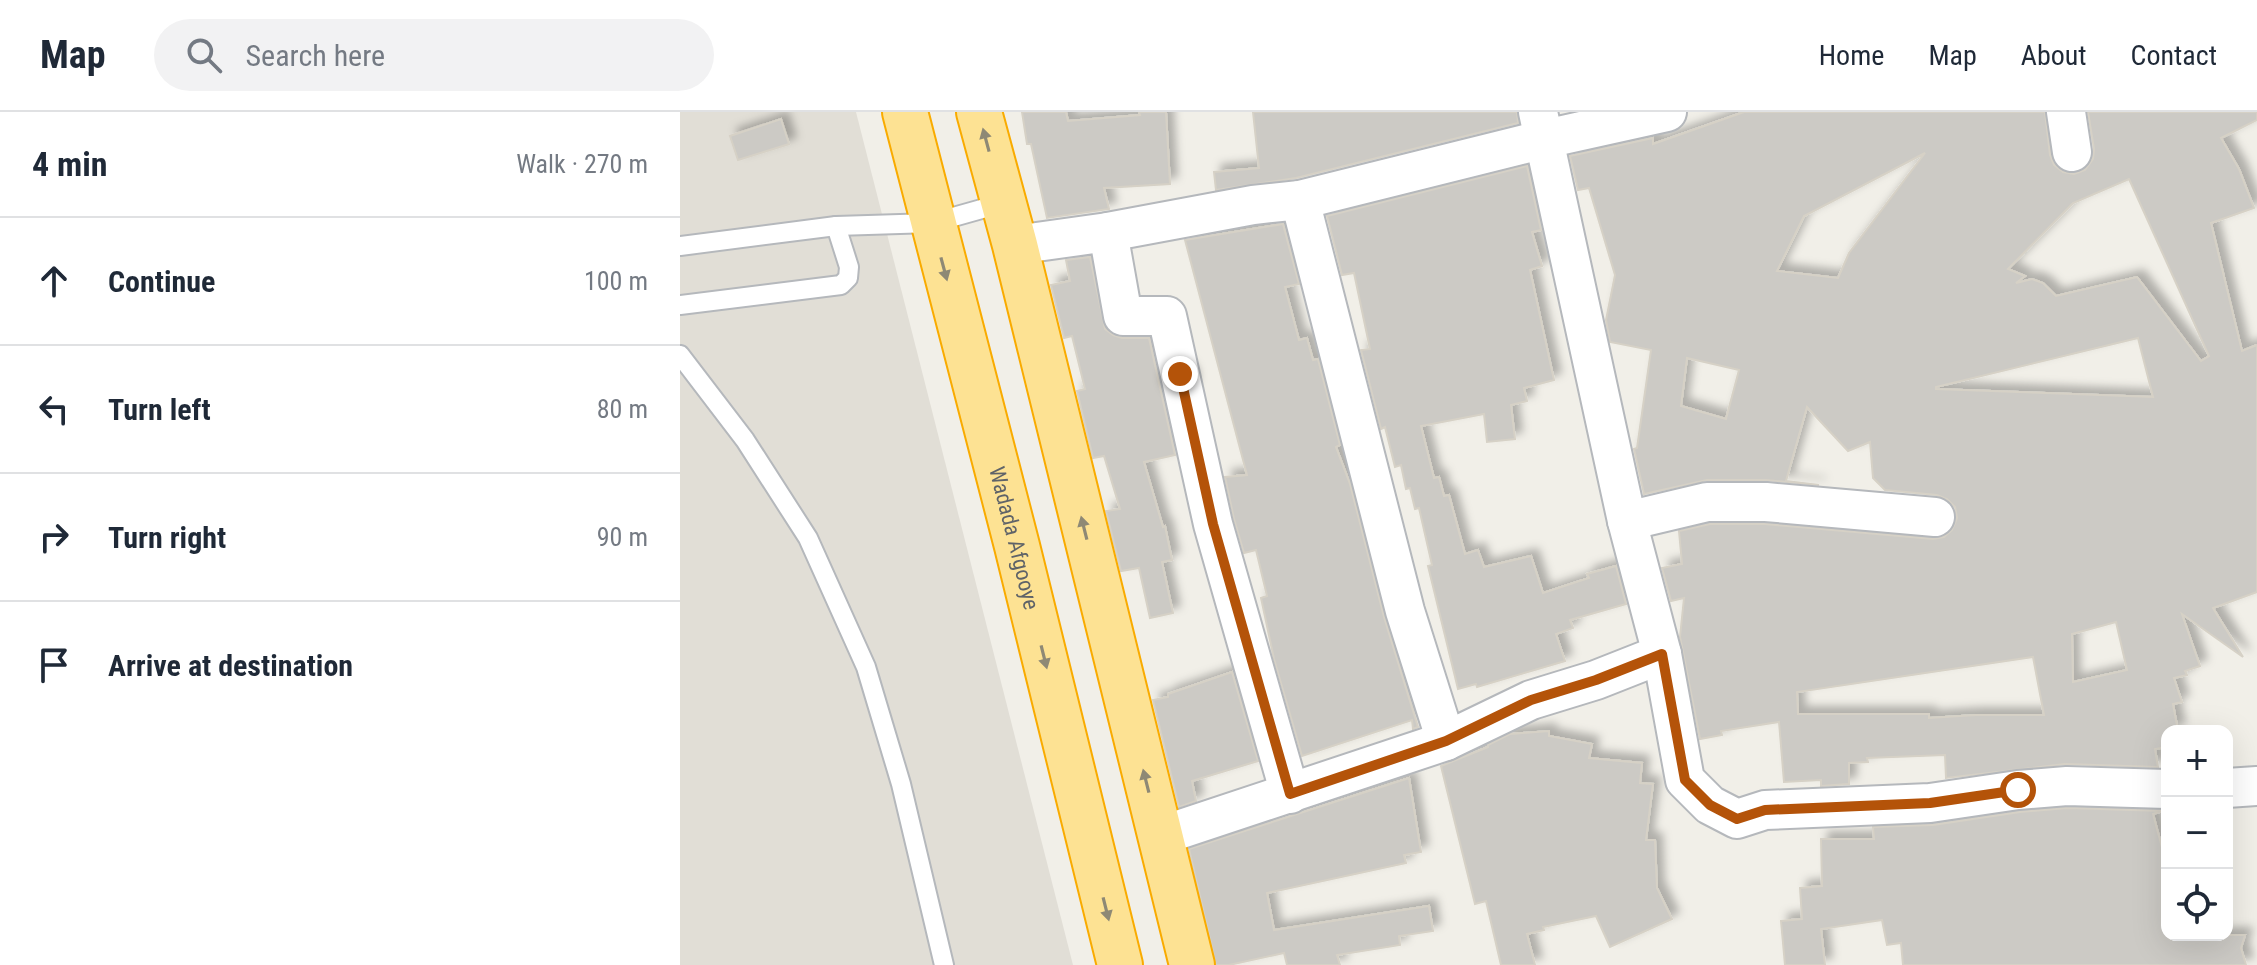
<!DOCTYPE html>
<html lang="en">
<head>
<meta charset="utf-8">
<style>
	body { margin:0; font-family:"Roboto Condensed",sans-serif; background:#f2f2f3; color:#1f2937 }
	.controls { position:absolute; right:24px; bottom:24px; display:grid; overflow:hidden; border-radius:16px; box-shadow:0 8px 32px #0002 }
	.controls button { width:72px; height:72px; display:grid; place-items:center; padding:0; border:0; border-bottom:2px solid #e0e1e3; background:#fff; color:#1f2937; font:40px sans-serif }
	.stop { position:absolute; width:24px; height:24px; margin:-18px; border:6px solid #b45309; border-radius:50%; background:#fff }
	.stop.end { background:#b45309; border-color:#fff; box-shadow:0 2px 8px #0008 }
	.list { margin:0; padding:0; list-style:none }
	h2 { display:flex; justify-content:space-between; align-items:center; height:104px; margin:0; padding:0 32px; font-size:34px }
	h2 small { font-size:26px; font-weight:400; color:#747a83 }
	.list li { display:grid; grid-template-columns:52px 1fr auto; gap:24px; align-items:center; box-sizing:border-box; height:128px; padding:0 32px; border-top:2px solid #e0e1e3 }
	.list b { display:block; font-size:30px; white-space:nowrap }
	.list em { font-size:26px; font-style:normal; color:#747a83 }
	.icon { flex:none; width:44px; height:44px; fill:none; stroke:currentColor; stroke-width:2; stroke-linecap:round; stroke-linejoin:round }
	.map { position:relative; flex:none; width:1577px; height:853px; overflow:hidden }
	header { display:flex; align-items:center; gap:48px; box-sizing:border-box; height:112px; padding:0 40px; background:#fff; border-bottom:2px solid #e0e1e3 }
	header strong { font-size:38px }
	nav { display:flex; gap:44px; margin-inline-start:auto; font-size:28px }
	.search { width:560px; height:72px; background:#f2f2f3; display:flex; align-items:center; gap:20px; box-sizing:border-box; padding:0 28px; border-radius:44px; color:#747a83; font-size:30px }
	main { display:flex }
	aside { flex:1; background:#fff }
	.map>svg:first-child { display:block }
	.education { fill:#e1ded6 }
	.building { fill:#cccac5; stroke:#d6d1c6; stroke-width:2; fill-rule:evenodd; filter:url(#shadow) }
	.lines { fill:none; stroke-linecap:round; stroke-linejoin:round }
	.lane-casing { stroke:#b5b8bc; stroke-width:22 }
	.street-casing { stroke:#b5b8bc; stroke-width:42 }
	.highway-casing { stroke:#f9ab00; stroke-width:48 }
	.lane { stroke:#fff; stroke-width:18 }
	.street { stroke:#fff; stroke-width:38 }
	.highway { stroke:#fde293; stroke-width:44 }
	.oneway { fill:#8e8975 }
	.route { stroke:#b45309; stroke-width:10 }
	.labels { text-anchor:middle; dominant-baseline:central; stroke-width:6; stroke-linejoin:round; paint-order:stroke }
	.street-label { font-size:22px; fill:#5f6368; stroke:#fff }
</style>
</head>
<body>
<header>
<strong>Map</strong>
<div class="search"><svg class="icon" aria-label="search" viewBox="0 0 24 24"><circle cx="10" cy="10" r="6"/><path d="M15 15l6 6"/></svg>Search here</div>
<nav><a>Home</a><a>Map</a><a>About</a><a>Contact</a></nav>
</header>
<main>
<aside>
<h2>4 min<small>Walk · 270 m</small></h2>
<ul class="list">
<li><svg class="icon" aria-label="ahead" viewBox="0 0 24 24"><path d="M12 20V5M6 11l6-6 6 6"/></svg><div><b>Continue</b></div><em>100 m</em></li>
<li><svg class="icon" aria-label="left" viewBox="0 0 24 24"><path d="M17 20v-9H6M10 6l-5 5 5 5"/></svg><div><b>Turn left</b></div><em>80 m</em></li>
<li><svg class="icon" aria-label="right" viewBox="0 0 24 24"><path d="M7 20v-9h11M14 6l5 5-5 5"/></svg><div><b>Turn right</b></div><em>90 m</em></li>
<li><svg class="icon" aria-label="arrive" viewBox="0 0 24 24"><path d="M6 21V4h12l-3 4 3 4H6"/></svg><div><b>Arrive at destination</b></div></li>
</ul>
</aside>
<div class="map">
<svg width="1577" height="853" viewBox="0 0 1577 853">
	<defs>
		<filter id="shadow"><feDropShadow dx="7" dy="-7" stdDeviation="4" flood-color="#0004"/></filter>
	</defs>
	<rect width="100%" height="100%" fill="#f1efe8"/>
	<polygon class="education" points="0,0 176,0 393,853 0,853"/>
	<g class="building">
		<polygon points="342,0 386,0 388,9 460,3 459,0 486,0 490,72 424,76 429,97 367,106 351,32 347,32"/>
		<polygon points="573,0 837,0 838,11 616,66 536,78 534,60 579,56"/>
		<path d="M 1064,0 L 1365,0 L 1370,43 L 1374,53 L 1383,60 L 1394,62 L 1405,58 L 1413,47 L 1414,37 L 1408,0 L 1577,0 L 1577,8 L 1541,26 L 1559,57 L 1574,96 L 1531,111 L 1562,239 L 1577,233 L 1577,480 L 1533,496 L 1563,545 L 1502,502 L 1520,554 L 1505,559 L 1507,563 L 1494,566 L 1502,590 L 1493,592 L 1498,619 L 1487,619 L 1487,635 L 1475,637 L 1478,655 L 1385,652 L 1266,666 L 1265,643 L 1187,646 L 1188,650 L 1169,651 L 1169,672 L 1141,674 L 1141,668 L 1104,670 L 1099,610 L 1041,619 L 1042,623 L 1020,627 L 1000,525 L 1004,486 L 991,489 L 982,456 L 1002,452 L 999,419 L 1030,412 L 1085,412 L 1253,427 L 1264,425 L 1272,418 L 1277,406 L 1275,395 L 1267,387 L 1257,383 L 1205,378 L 1193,366 L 1190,330 L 1168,339 L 1127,295 L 1106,369 L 1139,373 L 1086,368 L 1027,368 L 964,382 L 954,337 L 957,336 L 971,238 L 930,230 L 926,208 L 935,163 L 909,76 L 898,78 L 890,44 L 973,26 L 973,32 ZM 1245,41 L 1169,141 L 1158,166 L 1097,159 L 1124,104 ZM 1449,67 L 1529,244 L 1521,249 L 1457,165 L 1376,184 L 1363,171 L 1352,167 L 1336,171 L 1345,164 L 1328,157 L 1393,91 ZM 1458,226 L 1473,285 L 1256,277 L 1256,275 ZM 1007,246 L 1059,258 L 1046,307 L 1001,294 ZM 1436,510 L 1447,558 L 1393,570 L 1392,522 ZM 1353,545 L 1364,603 L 1296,603 L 1249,606 L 1249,602 L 1118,602 L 1117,580 Z"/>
		<polygon points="101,7 109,32 58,48 50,24"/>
		<polygon points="847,54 861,118 852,120 862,154 850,158 874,268 844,276 847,289 831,293 835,327 807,330 804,302 741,314 754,366 759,365 764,384 769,383 785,442 798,438 804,455 851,444 863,481 909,466 907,462 936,454 946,492 890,508 893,516 876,522 885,549 797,575 796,572 778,577 748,454 752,453 739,396 735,397 730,376 726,377 721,353 715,355 705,315 701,317 681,238 690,237 674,161 662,163 647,104"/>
		<polygon points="603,112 619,172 605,175 619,228 627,226 633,248 638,247 660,333 656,335 670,372 704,505 738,615 733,617 732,608 622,644 594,547 581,486 587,484 576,438 564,441 554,407 545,365 567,363 505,128"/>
		<polygon points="410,145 425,217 433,223 442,226 469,226 495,343 464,350 483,415 485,414 492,448 482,450 493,501 470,506 459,456 441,459 426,399 440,397 424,344 413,346 397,279 405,277 392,224 384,226 371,173 390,169 386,148"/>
		<polygon points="552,560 578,649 512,669 516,689 499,695 473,588 488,585 488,582"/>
		<polygon points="869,619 869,624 912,632 909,646 962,651 960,671 973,672 966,728 975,728 977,776 992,807 930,835 916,804 863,815 864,818 847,822 855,853 821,853 806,789 795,792 761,654 808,635 808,633 830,622"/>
		<polygon points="729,666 741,740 724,743 726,751 587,781 594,818 749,794 753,819 719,824 720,833 657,843 660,853 607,853 604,841 549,853 536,853 509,737"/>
		<polygon points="1388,696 1483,699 1473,702 1487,754 1487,823 1565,823 1561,836 1566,853 1223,853 1221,831 1207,833 1202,808 1141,817 1145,853 1105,853 1101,809 1122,807 1120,776 1142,774 1141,727 1194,727 1193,715 1253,713 1340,700"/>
	</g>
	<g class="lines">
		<g class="lane-casing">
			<g id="lane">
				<polyline points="0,134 156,114 252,111 323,91"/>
				<polyline points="0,193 161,173 168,166 169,155 156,114"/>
				<polyline points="0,243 65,328 128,426 186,555 221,672 264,853"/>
			</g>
		</g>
		<g class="street-casing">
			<g id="street">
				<polyline points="1386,0 1392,40"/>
				<polyline points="620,88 725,499 766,629"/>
				<polyline points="428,120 443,204 487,204 533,412 610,682"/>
				<polyline points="335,133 428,120 573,93 620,88 865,27 987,0"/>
				<polyline points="947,409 1027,390 1086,390 1255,405"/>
				<polyline points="982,542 1005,668 1030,693 1057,707 1085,698 1250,691 1338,678 1387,674 1487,677"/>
				<polyline points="1547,676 1577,674"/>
				<polyline points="480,724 766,629 851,588 916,568 982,542 947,409 858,0"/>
			</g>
		</g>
		<g class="highway-casing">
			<g id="highway">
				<path id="s1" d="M 225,0 L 337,434 L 440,853"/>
				<polyline points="299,0 335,133 512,853"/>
			</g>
		</g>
		<use href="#lane" class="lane"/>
		<use href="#street" class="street"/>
		<use href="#highway" class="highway"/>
	</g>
	<defs><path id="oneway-solid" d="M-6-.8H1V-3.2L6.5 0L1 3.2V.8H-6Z" transform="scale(2)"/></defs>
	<g class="oneway">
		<use href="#oneway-solid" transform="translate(306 28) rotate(-105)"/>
		<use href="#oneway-solid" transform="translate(264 157) rotate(75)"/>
		<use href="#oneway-solid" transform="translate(404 416) rotate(-104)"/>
		<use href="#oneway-solid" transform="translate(364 545) rotate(76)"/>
		<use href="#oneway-solid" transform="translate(466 669) rotate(-104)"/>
		<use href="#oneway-solid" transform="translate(426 797) rotate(76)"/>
	</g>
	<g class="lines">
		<polyline class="route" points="500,262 533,412 610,682 766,629 851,588 916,568 982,542 1005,668 1030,693 1057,707 1085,698 1250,691 1338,678"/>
	</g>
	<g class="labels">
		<g class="street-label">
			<text stroke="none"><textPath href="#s1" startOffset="440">Wadada Afgooye</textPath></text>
		</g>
	</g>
</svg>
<div class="controls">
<button>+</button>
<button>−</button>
<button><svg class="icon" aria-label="locate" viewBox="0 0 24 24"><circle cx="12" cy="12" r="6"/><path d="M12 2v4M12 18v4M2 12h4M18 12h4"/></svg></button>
</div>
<div class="stop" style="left:1338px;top:678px"></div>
<div class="stop end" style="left:500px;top:262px"></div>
</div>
</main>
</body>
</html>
